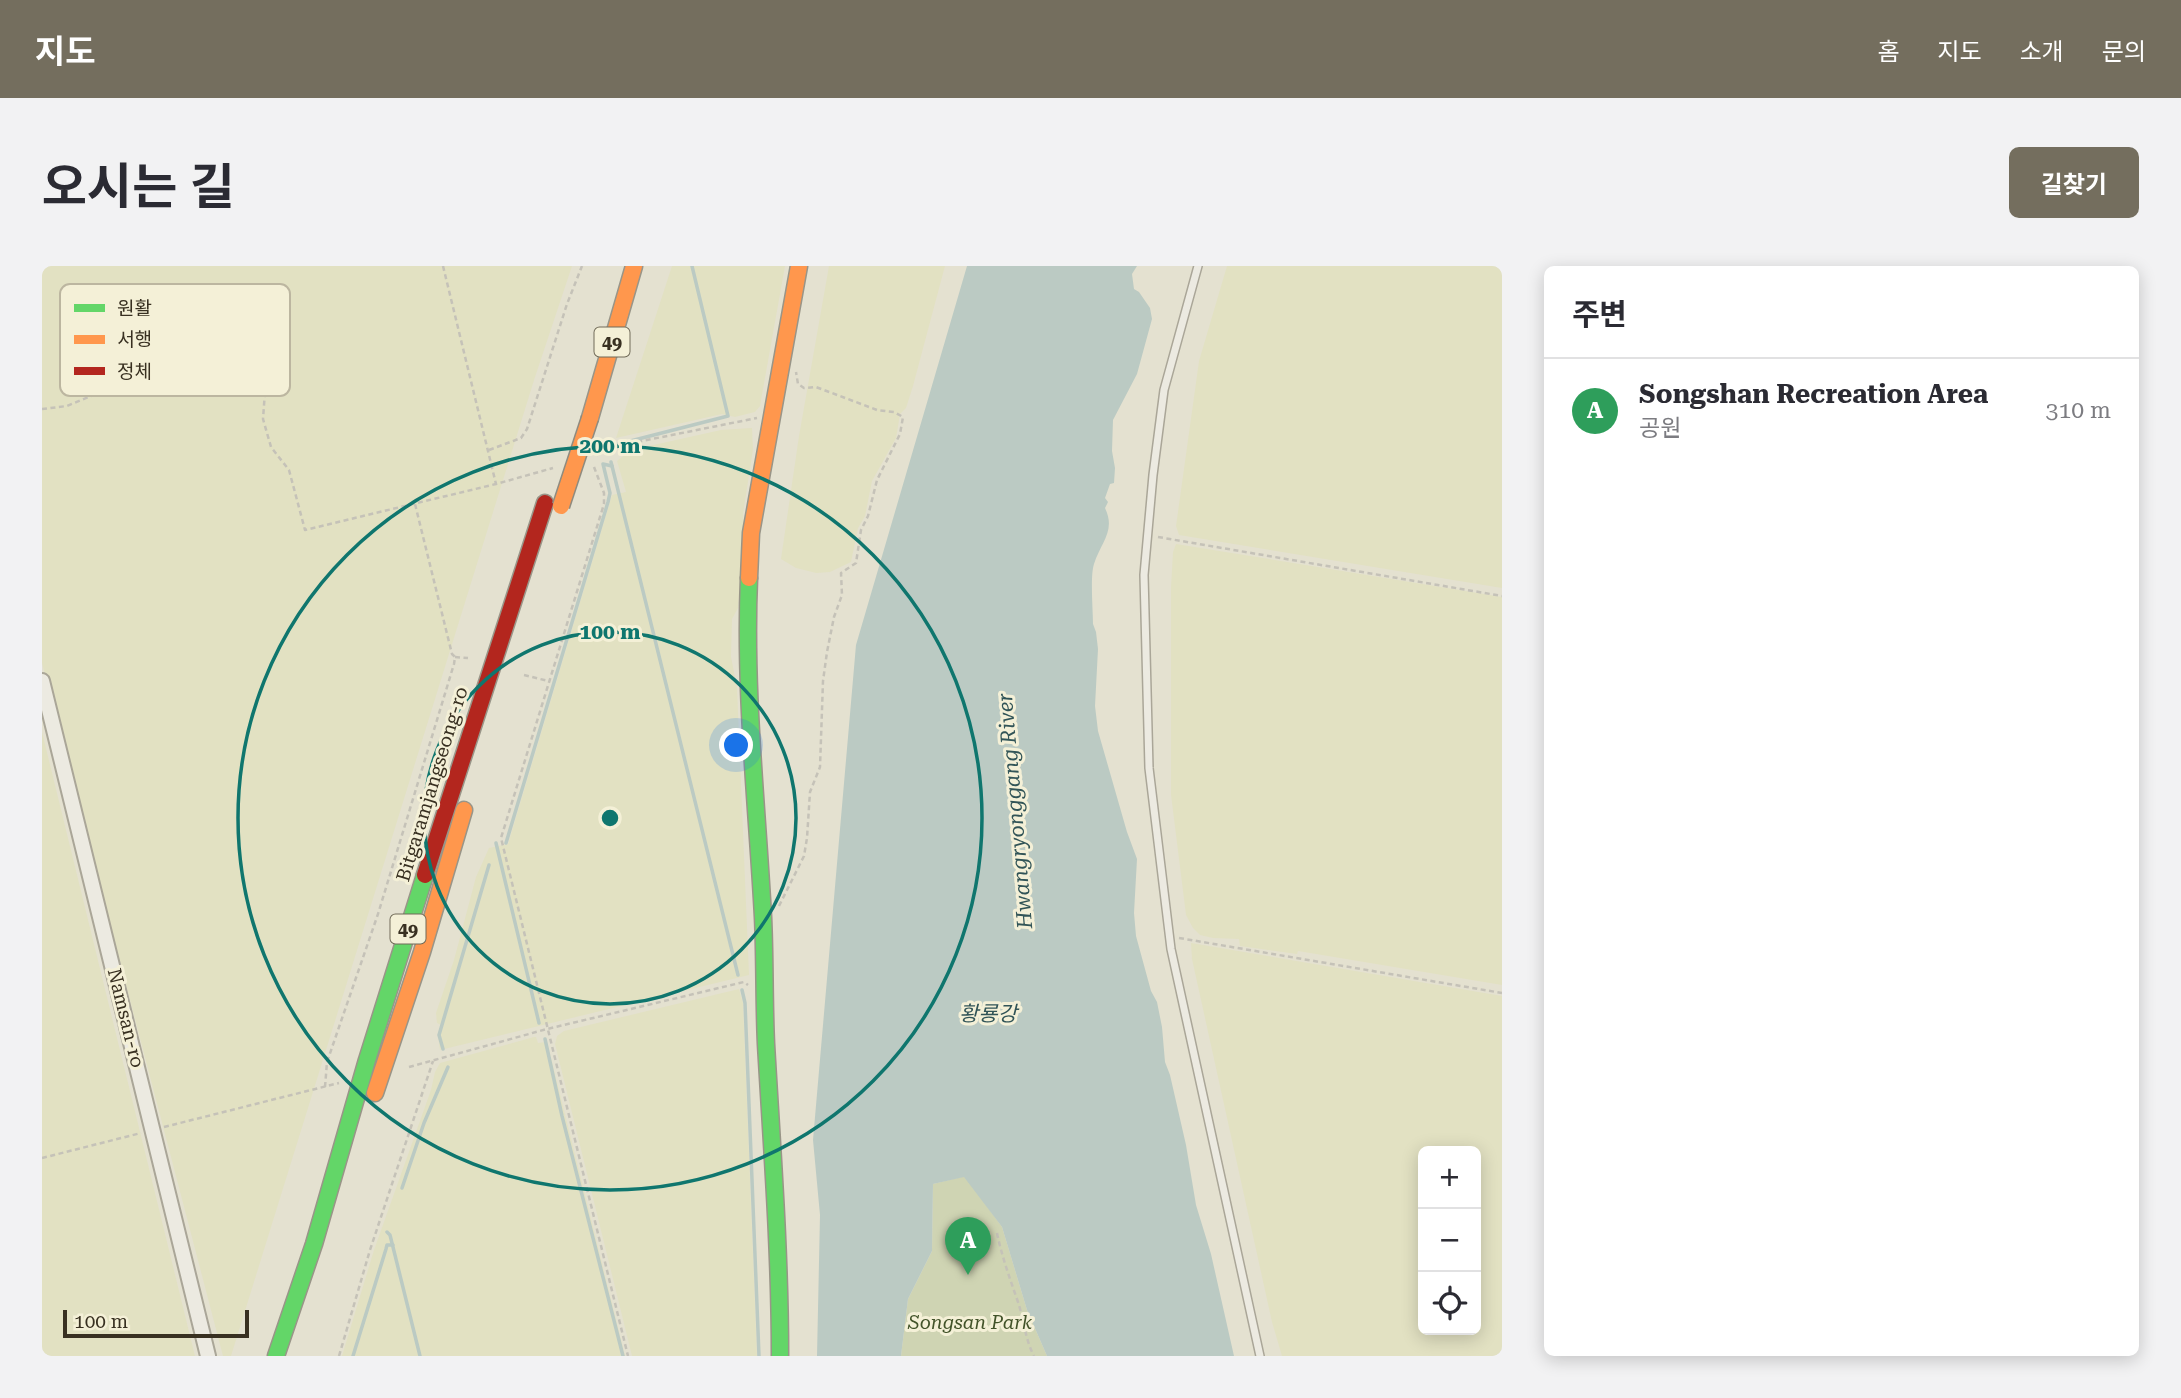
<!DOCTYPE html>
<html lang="ko">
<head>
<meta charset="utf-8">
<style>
	body { margin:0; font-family:"Roboto Serif","Noto Sans KR",serif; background:#f2f2f3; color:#2b2b33 }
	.controls { position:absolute; right:21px; bottom:21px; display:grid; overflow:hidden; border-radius:10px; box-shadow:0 4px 18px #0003 }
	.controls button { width:63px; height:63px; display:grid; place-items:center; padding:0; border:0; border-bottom:2px solid #e1e1e2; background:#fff; color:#2b2b33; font:35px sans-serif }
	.scale { position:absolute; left:21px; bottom:18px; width:186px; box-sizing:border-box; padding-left:7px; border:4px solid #383021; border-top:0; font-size:19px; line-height:24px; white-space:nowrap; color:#383021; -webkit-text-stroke:5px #f4f0d7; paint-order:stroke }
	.you { position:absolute; left:695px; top:480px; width:24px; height:24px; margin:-18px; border:5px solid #fff; border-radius:50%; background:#1a73e8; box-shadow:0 0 0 10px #1a73e833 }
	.badge { display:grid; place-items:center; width:46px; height:46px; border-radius:50%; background:#746e5e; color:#fff; font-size:23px; font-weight:700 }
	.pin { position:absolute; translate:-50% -58px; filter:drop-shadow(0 2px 4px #0008) }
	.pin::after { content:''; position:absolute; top:37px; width:24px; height:21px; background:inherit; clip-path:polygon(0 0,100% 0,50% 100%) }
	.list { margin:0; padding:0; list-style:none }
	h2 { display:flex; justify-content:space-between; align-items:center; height:91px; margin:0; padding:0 28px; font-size:30px }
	h2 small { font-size:23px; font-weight:400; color:#7c7c81 }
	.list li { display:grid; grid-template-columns:46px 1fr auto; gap:21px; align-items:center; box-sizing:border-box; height:105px; padding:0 28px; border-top:2px solid #e1e1e2 }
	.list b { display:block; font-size:26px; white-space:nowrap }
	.list p { margin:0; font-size:23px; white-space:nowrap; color:#7c7c81 }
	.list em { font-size:23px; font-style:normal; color:#7c7c81 }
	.icon { flex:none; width:38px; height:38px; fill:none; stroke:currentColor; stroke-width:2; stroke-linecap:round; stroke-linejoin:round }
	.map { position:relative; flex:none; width:1460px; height:1090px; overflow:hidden; border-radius:10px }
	header { display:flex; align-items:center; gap:42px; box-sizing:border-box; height:98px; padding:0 35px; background:#746e5e; color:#fff }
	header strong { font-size:33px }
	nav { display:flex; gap:38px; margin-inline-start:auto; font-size:24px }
	.intro { display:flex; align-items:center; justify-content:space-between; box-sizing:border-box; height:168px; padding:0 42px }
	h1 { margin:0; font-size:49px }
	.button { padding:18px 32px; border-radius:10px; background:#746e5e; color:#fff; font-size:24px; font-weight:700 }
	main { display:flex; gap:42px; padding:0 42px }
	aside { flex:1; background:#fff; border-radius:10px; box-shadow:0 4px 18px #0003 }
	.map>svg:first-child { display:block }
	.farmland { fill:#e2e1c2; fill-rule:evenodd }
	.green { fill:#cfd4b3 }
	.water { fill:#bbcac3 }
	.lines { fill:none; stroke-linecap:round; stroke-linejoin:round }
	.stream { stroke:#bbcac3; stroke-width:3.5 }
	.lane-casing { stroke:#aaa698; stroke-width:10 }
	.street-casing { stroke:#aaa698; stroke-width:18 }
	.fast-casing { stroke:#999588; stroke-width:19 }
	.slow-casing { stroke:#999588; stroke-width:19 }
	.jam-casing { stroke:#999588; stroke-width:19 }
	.path { stroke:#c5c2b8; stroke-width:2.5; stroke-dasharray:5 3.5; stroke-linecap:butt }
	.lane { stroke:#eceae1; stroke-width:7 }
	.street { stroke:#eceae1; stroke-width:14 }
	.fast { stroke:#63d668; stroke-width:16 }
	.slow { stroke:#ff974d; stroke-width:16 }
	.jam { stroke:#b3261e; stroke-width:16 }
	.slow-bridge-casing { stroke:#8f8b7f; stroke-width:19; stroke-linecap:butt }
	.slow-bridge { stroke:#ff974d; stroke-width:16 }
	.ring { fill:none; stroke:#0f766e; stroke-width:3.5 }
	.labels { text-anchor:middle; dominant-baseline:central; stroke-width:6; stroke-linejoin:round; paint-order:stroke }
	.shield { fill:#f4f0d7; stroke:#706a58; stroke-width:2 }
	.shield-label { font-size:18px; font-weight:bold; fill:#383021 }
	.street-label { font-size:19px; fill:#383021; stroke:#f4f0d7 }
	.park-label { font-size:19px; font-style:italic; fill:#425329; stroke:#f4f0d7 }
	.water-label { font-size:21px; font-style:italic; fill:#315457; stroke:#f4f0d7 }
	.key { fill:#f4f0d7; stroke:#bcb6a0; stroke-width:2 }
	.key-label { font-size:19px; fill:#383021 }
	.centre { fill:#0f766e; stroke:#f4f0d7; stroke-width:3.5 }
	.ring-label { font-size:21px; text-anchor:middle; font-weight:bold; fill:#0f766e; stroke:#f4f0d7; stroke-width:6; stroke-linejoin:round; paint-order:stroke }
</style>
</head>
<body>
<header>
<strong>지도</strong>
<nav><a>홈</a><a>지도</a><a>소개</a><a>문의</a></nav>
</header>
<div class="intro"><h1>오시는 길</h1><a class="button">길찾기</a></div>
<main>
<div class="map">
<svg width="1460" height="1090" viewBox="0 0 1460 1090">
	<rect width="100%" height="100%" fill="#e4e1d0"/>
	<g class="farmland">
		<polygon points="0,0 530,0 493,111 189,1090 181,1090 0,397"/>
		<polygon points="630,0 743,0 718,140 713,146 693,151 680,148 574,172"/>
		<polygon points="787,0 903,0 871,120 864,142 858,148 854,172 830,215 823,250 816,262 809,296 788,306 774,307 754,302 739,293 757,170"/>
		<polygon points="1185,0 1460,0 1460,322 1137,269 1134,260 1157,95"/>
		<polygon points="710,162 711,183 701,248 702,259 696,342 690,353 689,391 695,422 707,709 398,784 396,769 399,759 395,757 394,747 412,694 434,611 447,582 466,578 570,229 584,226 575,195 581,190 580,186 679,164"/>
		<polygon points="1134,278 1460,331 1460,719 1256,685 1255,688 1198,680 1197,673 1171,672 1158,669 1151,662 1144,649 1129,529 1129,321 1131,286"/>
		<polygon points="0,466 153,1090 0,1090"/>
		<path d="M 1149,677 L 1460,730 L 1460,1090 L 1240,1090 L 1230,1056 L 1150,693 ZM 1381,885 L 1434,885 L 1434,1064 L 1381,1064 Z"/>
		<polygon points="697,723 701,737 715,1090 590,1090 513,778 515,770 522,765"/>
		<polygon points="492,771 494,771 496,777 505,776 583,1090 300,1090 332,984 389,824 393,806 398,797"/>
	</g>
	<polygon class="green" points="923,910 960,961 985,1044 1005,1090 859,1090 866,1033 890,985 891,918"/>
	<path class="water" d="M 925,0 L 1095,0 L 1090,8 L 1092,23 L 1097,26 L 1108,42 L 1110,53 L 1095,108 L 1071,154 L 1070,185 L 1073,202 L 1072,217 L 1068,218 L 1063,232 L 1066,236 L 1063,242 C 1074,265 1059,276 1052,298 C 1048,310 1051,344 1051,358 L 1054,366 L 1056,383 L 1053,440 L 1056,465 L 1085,566 L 1095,593 L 1092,647 L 1094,670 L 1109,725 L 1115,736 L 1120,761 L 1123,796 L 1128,809 L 1144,879 L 1154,939 L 1169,988 L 1192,1090 L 1005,1090 L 985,1044 L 960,961 L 922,911 L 891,918 L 890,985 L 866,1033 L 859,1090 L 775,1090 L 778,949 L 771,874 L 814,379 Z"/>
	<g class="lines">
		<g class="stream">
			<polyline points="565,181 686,150 650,0"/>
			<polyline points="569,196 696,709"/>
			<polyline points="454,577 497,757"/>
			<polyline points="464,577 566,236 568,227 561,198 570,200"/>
			<polyline points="700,724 703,737 717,1090"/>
			<polyline points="503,773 520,850 581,1090"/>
			<polyline points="401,783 397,769 447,599"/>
			<polyline points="360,922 382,857 406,801"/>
			<polyline points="345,966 348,969 378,1090"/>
			<polyline points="311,1090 344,983 345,979 351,979"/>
		</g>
		<g class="lane-casing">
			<polyline id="lane" points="1156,0 1122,124 1111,209 1102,309 1107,502 1129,683 1218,1090"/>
		</g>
		<g class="street-casing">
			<polyline id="street" points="0,415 166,1090"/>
		</g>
		<g class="fast-casing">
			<g id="fast">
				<path d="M 707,312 C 702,425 715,538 721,651 C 723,693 722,736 724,778 C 730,882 738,986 738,1090"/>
				<polyline points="234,1090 272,978 325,794 383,609"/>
			</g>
		</g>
		<g class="slow-casing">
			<g id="slow">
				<polyline points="548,152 592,0"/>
				<polyline points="707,312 709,267 757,0"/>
				<polyline points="333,827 380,686 422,544"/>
			</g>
		</g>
		<g class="jam-casing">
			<polyline id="jam" points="383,609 503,237"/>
		</g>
		<g class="path">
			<polyline points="401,0 454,218"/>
			<polyline points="0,143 25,140 49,130 101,96 131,89 200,90 221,99 224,112 221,153 229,181 247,204 263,264 454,218 511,202"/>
			<polyline points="447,184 479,172 485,163 525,38 540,0"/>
			<polyline points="555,189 585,178 715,152"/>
			<polyline points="552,201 562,227 562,238 459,572 586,1090"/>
			<polyline points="1116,271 1460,330"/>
			<polyline points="413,391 426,392"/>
			<polyline points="482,409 506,415"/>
			<polyline points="737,640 762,590 765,572 768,526 778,501 781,415 785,386 792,351 800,329 799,307 814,297 819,264 826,250 835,214 858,168 861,151 852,146 835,144 774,121 762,122 756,118 754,106"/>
			<polyline points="1137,672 1460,727"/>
			<polyline points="367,801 505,763 702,716 706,719"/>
			<polyline points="283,821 285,796 336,648 412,398 413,391 410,388 373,238"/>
			<polyline points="122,861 297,817"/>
			<polyline points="0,892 99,867"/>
			<path d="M 955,967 C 960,991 968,1013 976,1036 C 982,1054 983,1073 992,1090"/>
			<polyline points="297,1090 328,984 391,795"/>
		</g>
		<use href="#lane" class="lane"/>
		<use href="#street" class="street"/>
		<use href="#fast" class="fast"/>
		<use href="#slow" class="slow"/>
		<use href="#jam" class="jam"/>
		<g class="slow-bridge-casing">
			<polyline id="slow-bridge" points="519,240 548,152"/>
		</g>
		<use href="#slow-bridge" class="slow-bridge"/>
	</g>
	<g class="ring">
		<circle cx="568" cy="552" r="186"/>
		<circle cx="568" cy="552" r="372"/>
	</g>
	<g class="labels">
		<g class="shield">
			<rect x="552.5" y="61.5" width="35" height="29" rx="5"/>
			<rect x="348.5" y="648.5" width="35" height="29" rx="5"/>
		</g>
		<g class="shield-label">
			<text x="570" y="76">49</text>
			<text x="366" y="663">49</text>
		</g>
		<g class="street-label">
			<text transform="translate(390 518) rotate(-73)">Bitgaramjangseong-ro</text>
			<text transform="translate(84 752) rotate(76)">Namsan-ro</text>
		</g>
		<g class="park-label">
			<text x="928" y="1056">Songsan Park</text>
		</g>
		<g class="water-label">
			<text transform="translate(973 545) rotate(-95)">Hwangryonggang River</text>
			<text x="946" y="748">황룡강</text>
		</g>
	</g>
	<rect x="18" y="18" width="230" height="112" rx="10" class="key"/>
	<rect x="32" y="38" width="31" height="8" fill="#63d668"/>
	<rect x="32" y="69" width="31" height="9" fill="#ff974d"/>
	<rect x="32" y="101" width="31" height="8" fill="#b3261e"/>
	<g class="key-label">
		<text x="75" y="49">원활</text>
		<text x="75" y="80">서행</text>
		<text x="75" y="112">정체</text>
	</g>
	<circle cx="568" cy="552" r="10" class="centre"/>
	<g class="ring-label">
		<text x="568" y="187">200 m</text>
		<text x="568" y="373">100 m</text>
	</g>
</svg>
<div class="controls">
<button>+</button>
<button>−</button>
<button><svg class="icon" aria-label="locate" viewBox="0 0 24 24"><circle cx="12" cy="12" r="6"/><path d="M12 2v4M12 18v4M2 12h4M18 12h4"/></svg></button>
</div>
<div class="scale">100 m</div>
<div class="you"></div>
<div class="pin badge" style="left:926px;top:1009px;background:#2e9e5b">A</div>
</div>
<aside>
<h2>주변<small></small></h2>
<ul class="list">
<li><span class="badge" style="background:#2e9e5b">A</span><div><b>Songshan Recreation Area</b><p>공원</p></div><em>310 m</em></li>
</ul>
</aside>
</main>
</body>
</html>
